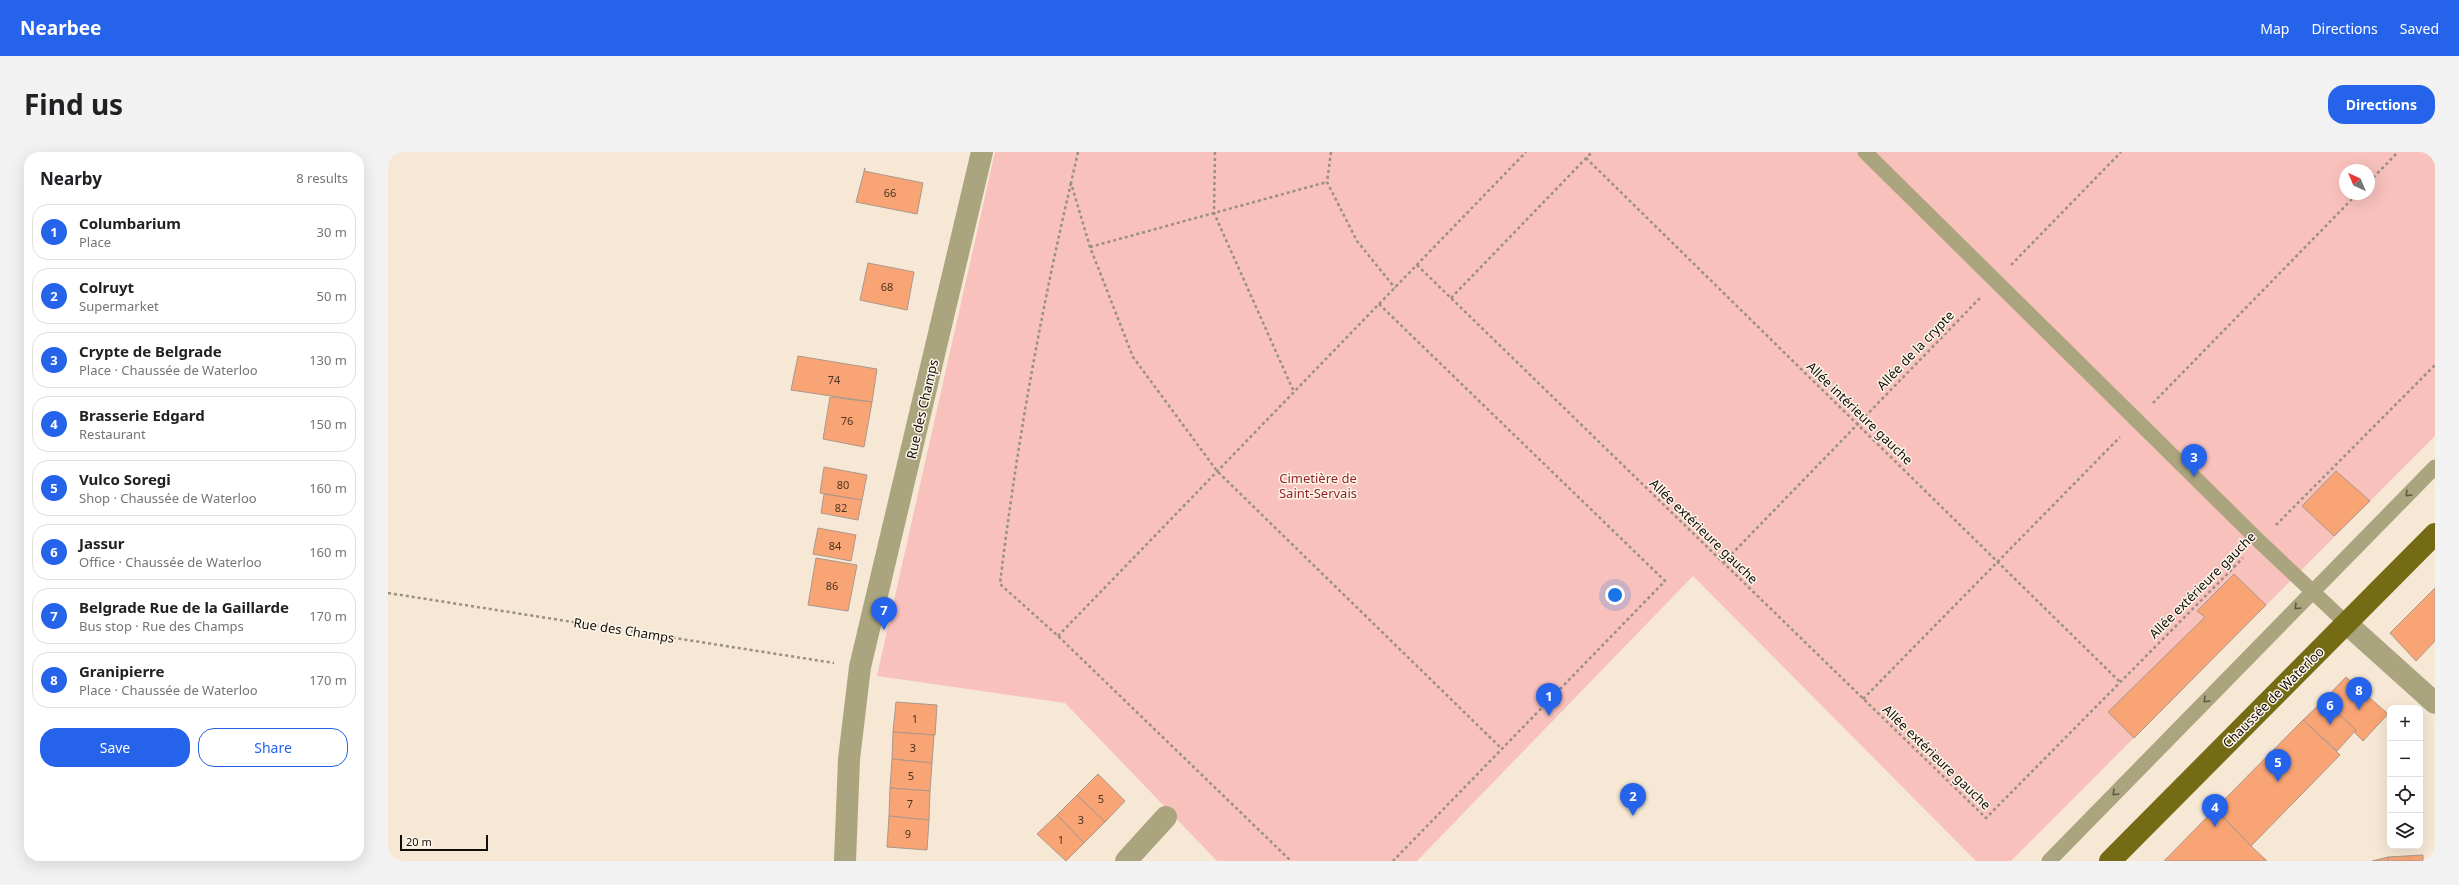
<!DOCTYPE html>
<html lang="en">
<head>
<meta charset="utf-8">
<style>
	body { margin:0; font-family:"Noto Sans",sans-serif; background:#f2f2f2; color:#202124 }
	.controls { position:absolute; right:12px; bottom:12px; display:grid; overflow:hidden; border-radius:8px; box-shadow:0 4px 16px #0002 }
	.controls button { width:36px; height:36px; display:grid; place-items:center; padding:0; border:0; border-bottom:1px solid #e0e0e0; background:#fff; color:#202124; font:20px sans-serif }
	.compass { position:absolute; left:1951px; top:12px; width:36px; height:36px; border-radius:50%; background:#fff; box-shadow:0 4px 16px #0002; rotate:316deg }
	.scale { position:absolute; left:12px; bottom:10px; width:88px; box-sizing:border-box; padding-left:4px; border:2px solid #110d07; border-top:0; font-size:11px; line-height:14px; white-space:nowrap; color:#110d07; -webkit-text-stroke:3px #fef6ea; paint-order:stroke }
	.you { position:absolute; left:1227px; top:443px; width:14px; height:14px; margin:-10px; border:3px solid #fff; border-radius:50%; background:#1a73e8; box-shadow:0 0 0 6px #1a73e833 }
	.badge { display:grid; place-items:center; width:26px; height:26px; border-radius:50%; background:#2563eb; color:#fff; font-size:13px; font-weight:700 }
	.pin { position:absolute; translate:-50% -33px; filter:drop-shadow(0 1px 2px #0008) }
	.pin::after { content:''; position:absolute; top:21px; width:14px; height:12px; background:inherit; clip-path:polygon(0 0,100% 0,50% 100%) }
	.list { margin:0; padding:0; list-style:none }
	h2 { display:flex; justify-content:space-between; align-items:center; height:52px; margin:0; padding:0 16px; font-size:17px }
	h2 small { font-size:13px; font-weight:400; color:#757577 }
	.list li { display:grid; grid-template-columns:26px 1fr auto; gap:12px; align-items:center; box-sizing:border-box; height:56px; margin:0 8px 8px; padding:0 8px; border:1px solid #e0e0e0; border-radius:16px }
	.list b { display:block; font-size:15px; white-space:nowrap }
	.list p { margin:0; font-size:13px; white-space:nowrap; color:#757577 }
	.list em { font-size:13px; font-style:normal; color:#757577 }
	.actions { display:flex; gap:8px; padding:12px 16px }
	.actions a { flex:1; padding:9px 0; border:1px solid #2563eb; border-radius:16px; text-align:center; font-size:14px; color:#2563eb }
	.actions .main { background:#2563eb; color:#fff }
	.icon { flex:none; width:22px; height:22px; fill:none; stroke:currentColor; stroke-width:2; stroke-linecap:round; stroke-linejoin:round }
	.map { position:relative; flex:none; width:2047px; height:709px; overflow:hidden; border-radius:16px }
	header { display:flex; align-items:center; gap:24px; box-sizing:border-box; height:56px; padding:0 20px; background:#2563eb; color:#fff }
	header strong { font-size:19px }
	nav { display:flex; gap:22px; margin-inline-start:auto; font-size:14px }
	.intro { display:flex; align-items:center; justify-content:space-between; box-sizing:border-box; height:96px; padding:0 24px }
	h1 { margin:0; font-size:28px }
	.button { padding:10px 18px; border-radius:16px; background:#2563eb; color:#fff; font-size:14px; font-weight:700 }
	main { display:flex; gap:24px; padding:0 24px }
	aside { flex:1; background:#fff; border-radius:16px; box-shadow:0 4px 16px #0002 }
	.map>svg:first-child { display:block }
	.green { fill:#f8c1bc; fill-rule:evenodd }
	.building { fill:#f9a474; stroke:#ab978c }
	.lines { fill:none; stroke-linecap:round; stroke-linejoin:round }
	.path { stroke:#998f82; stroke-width:2.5; stroke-dasharray:3 3; stroke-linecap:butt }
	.lane { stroke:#aaa57e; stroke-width:15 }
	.street { stroke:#aaa57e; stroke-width:22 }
	.primary { stroke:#756b15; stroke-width:22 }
	.oneway { stroke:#5e5942 }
	.labels { text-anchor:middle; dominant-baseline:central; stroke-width:3; stroke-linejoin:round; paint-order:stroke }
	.number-label { font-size:11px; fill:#4b3322 }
	.street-label { font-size:13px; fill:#110d07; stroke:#fef6ea }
	.park-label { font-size:13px; fill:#942226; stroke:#fef6ea }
</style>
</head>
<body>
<header>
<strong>Nearbee</strong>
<nav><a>Map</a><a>Directions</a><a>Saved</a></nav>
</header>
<div class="intro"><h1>Find us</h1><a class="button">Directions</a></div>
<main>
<aside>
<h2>Nearby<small>8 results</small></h2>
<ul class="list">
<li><span class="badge">1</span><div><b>Columbarium</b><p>Place</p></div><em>30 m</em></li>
<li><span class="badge">2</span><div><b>Colruyt</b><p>Supermarket</p></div><em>50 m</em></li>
<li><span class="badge">3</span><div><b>Crypte de Belgrade</b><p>Place · Chaussée de Waterloo</p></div><em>130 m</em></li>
<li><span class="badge">4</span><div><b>Brasserie Edgard</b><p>Restaurant</p></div><em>150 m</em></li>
<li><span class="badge">5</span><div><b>Vulco Soregi</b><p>Shop · Chaussée de Waterloo</p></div><em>160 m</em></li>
<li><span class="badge">6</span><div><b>Jassur</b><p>Office · Chaussée de Waterloo</p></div><em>160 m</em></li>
<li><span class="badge">7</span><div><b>Belgrade Rue de la Gaillarde</b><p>Bus stop · Rue des Champs</p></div><em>170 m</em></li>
<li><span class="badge">8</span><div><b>Granipierre</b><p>Place · Chaussée de Waterloo</p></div><em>170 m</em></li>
</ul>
<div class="actions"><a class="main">Save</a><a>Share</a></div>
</aside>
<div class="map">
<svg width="2047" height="709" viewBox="0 0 2047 709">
	<rect width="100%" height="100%" fill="#f6e8d5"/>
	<path class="green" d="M 607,0 L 2047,0 L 2047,284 L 1623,709 L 1588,709 L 1305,424 L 1029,709 L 829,709 L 677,551 L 489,524 ZM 1957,18 L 1981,18 L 1981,42 L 1957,42 Z"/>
	<g class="building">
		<polygon points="477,16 476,19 535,31 529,62 468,50"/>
		<polygon points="480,111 526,120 519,158 472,148"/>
		<polygon points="410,204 489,217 484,250 403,238"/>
		<polygon points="442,245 484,250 476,295 435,287"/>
		<polygon points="436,315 479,323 474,348 432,341"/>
		<polygon points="1948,319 1982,349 1946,384 1914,354"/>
		<polygon points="436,342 474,348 470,368 433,361"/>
		<polygon points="430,376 468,383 463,409 425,402"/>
		<polygon points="428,406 469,413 460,459 420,453"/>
		<polygon points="1846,422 1878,453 1746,586 1720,560 1817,465 1809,459"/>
		<polygon points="2047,436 2047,489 2028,509 2002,481"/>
		<polygon points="1958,525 2000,562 1975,589 1967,581 1968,578 1942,554 1937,554 1933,551"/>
		<polygon points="508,550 549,553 547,583 505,580"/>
		<polygon points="1933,551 1937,554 1942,554 1968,578 1949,599 1915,568"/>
		<polygon points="1915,568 1952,603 1863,694 1827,657"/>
		<polygon points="505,580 546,583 544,611 504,607"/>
		<polygon points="504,607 544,611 542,639 502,636"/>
		<polygon points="710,622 737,649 717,670 689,643"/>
		<polygon points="502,636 542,639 541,668 501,664"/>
		<polygon points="689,643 717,670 696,691 669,663"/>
		<polygon points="1827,657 1863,694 1879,709 1776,709"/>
		<polygon points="669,663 696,691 678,709 649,682"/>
		<polygon points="501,664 541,668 539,698 499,695"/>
		<polygon points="2035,703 2035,709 2000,709 2000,705"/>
		<polygon points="2000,705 2000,709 1984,709"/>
	</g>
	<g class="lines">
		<g class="path">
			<polyline points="690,0 683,31 702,95 745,205 829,319 1114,597"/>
			<polyline points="827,0 826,61 906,240"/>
			<polyline points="943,0 939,30 969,89 1007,136"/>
			<polyline points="2044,0 2047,3"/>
			<polyline points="1198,6 1732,530"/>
			<polyline points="1981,30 2010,0"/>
			<path d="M 683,31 C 652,163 628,297 612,432 L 670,484 L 903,709"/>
			<polyline points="702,95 939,30"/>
			<polyline points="1029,113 1598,666 1855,406"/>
			<polyline points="1623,113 1733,0"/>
			<polyline points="1063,146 1204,0"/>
			<polyline points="991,152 1277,429 1005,709"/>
			<polyline points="1765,251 1969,42"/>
			<polyline points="1888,373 2047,213"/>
			<polyline points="1335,411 1592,146"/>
			<polyline points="0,441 446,511"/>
			<polyline points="670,484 1138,0"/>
			<polyline points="1475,547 1732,285"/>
		</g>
		<g class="lane">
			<polyline points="1477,0 1871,389 1958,471"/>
			<polyline points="1661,709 2047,315"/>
		</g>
		<g class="street">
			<polyline points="1958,471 2047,551"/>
			<polyline points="457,709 461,607 472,515 594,0"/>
			<polyline points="738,709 778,665"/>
		</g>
		<polyline class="primary" points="1722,709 2047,382"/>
	</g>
	<defs><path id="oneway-chevron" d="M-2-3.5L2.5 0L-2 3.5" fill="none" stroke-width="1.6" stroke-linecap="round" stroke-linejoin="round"/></defs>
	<g class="oneway">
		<use href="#oneway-chevron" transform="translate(2020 342) rotate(135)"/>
		<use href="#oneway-chevron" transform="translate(1909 455) rotate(134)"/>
		<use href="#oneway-chevron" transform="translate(1818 548) rotate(134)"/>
		<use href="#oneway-chevron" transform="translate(1727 641) rotate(134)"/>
	</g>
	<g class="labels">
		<g class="number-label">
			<text x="502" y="40">66</text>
			<text x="499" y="134">68</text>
			<text x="446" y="227">74</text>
			<text x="459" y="268">76</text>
			<text x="455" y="332">80</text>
			<text x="453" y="355">82</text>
			<text x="447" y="393">84</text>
			<text x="444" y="433">86</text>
			<text x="527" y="566">1</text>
			<text x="525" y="595">3</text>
			<text x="523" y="623">5</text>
			<text x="713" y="646">5</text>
			<text x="522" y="651">7</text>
			<text x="693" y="667">3</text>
			<text x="520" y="681">9</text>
			<text x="673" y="687">1</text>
		</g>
		<g class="street-label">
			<text transform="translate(1527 198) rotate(-46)">Allée de la crypte</text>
			<text transform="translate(534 257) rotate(-77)">Rue des Champs</text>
			<text transform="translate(1472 261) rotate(44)">Allée intérieure gauche</text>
			<text transform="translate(1316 379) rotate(44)">Allée extérieure gauche</text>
			<text transform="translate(1814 433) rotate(-45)">Allée extérieure gauche</text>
			<text transform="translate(236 478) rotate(9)">Rue des Champs</text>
			<text transform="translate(1885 545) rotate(-45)">Chaussée de Waterloo</text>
			<text transform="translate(1549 605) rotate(44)">Allée extérieure gauche</text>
		</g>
		<g class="park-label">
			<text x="930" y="326">Cimetière de<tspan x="930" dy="15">Saint-Servais</tspan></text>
		</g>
	</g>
</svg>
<div class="controls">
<button>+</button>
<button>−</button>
<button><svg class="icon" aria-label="locate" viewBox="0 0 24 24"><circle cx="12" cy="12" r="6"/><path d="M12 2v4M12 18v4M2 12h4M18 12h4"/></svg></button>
<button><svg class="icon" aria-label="layers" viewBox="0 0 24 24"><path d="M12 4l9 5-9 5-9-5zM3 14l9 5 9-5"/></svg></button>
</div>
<svg class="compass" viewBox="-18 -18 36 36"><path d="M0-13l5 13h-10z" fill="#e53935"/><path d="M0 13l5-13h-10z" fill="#757577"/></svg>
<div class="scale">20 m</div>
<div class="you"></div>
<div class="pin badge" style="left:1161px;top:564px">1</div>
<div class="pin badge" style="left:1245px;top:664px">2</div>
<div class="pin badge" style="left:1806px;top:325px">3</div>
<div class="pin badge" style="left:1827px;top:675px">4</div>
<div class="pin badge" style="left:1890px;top:630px">5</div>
<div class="pin badge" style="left:1942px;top:573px">6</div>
<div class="pin badge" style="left:496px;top:478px">7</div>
<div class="pin badge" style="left:1971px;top:558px">8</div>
</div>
</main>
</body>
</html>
